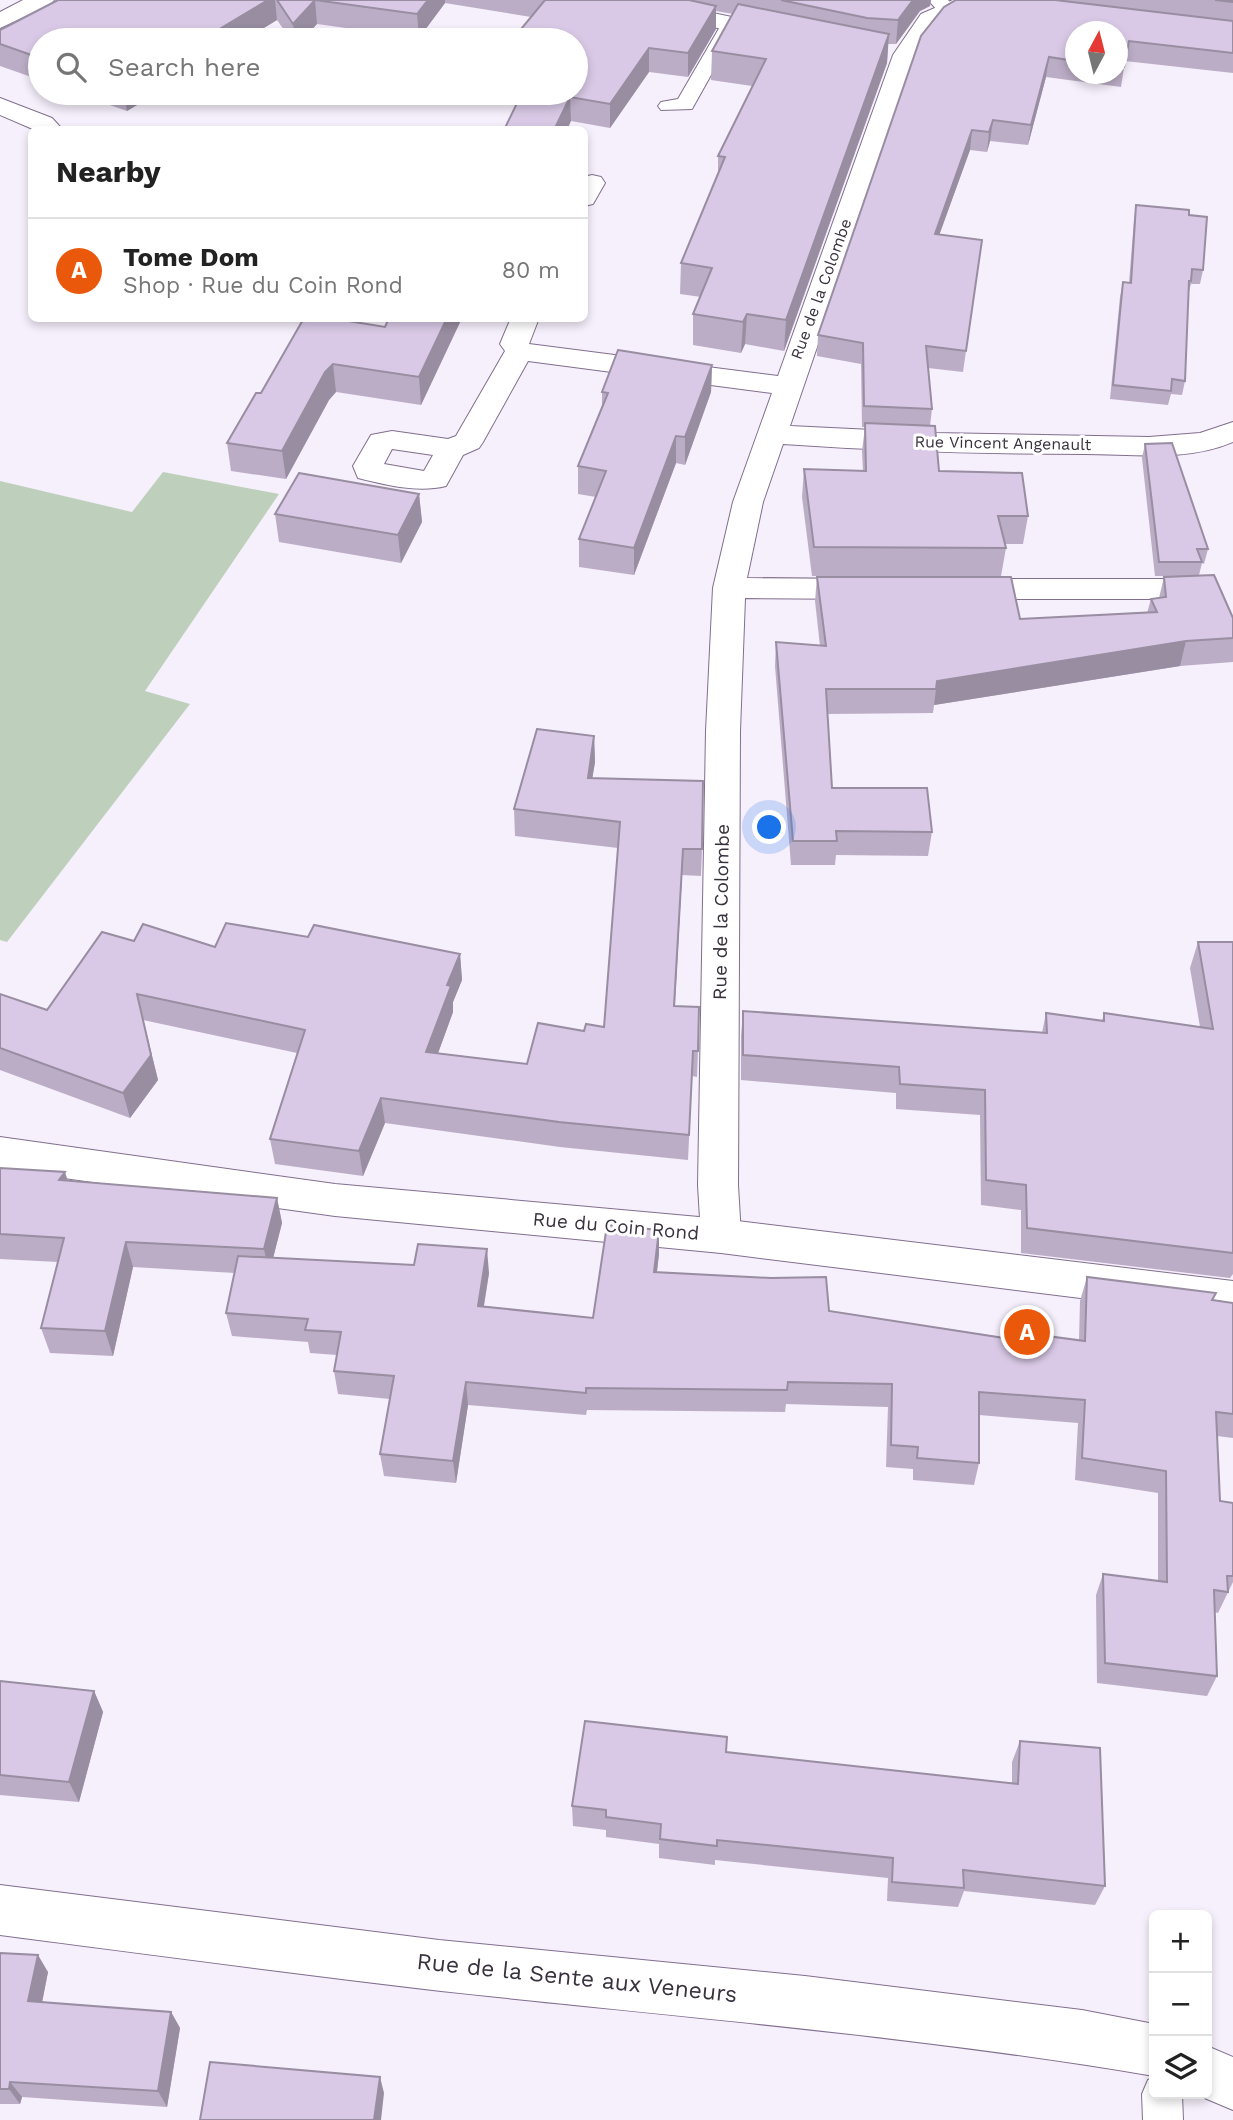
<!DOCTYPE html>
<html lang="en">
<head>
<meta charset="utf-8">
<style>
	body { margin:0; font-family:"Work Sans",sans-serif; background:#f2f2f2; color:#222 }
	.controls { position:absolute; right:21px; bottom:21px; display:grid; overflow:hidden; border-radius:10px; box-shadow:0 4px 10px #0003 }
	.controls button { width:63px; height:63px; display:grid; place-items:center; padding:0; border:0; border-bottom:2px solid #e0e0e0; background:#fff; color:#222; font:35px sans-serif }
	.compass { position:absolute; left:1065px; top:21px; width:63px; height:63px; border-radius:50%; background:#fff; box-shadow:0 4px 10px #0003; rotate:7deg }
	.you { position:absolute; left:770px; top:828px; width:24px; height:24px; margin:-18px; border:5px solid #fff; border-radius:50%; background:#1a73e8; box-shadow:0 0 0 10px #1a73e833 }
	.badge { display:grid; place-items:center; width:46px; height:46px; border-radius:50%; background:#ea580c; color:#fff; font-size:23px; font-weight:700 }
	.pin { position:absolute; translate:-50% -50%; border:4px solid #fff; box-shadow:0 2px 7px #0006 }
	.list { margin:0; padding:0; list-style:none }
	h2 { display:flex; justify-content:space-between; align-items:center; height:91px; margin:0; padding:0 28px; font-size:30px }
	h2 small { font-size:23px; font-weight:400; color:#767676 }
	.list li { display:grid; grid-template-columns:46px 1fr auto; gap:21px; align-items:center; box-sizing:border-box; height:105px; padding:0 28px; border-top:2px solid #e0e0e0 }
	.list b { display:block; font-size:26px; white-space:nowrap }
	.list p { margin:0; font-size:23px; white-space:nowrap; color:#767676 }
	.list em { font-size:23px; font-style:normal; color:#767676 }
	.icon { flex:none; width:38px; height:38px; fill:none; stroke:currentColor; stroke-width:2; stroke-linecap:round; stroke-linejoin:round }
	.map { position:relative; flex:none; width:1233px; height:2120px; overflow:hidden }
	.search { position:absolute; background:#fff; box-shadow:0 4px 10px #0003; left:28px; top:28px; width:560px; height:77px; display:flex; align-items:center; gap:18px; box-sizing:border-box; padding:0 24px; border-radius:38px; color:#767676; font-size:26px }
	.panel { position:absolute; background:#fff; box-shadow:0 4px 10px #0003; left:28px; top:126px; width:560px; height:196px; border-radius:10px }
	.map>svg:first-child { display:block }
	.green { fill:#bed0bb }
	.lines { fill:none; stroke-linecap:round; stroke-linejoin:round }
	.service-casing { stroke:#806f8d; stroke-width:2 }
	.minor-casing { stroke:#806f8d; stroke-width:2 }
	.tertiary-casing { stroke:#806f8d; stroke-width:2 }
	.secondary-casing { stroke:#806f8d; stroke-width:2 }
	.service { fill:#fff; fill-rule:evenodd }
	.minor { fill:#fff; fill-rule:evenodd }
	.tertiary { fill:#fff; fill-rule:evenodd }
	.secondary { fill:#fff; fill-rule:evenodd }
	.wall { fill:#bbadc6; fill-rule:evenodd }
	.shaded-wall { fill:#988da1 }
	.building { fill:#d9c9e6; stroke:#988da1; stroke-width:2 }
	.labels { text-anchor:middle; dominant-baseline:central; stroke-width:6; stroke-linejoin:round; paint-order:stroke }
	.far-street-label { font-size:16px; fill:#38313e; stroke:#fff }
	.street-label { font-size:19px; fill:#38313e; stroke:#fff }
	.near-street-label { font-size:23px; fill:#38313e; stroke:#fff }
</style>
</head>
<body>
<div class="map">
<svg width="1233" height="2120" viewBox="0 0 1233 2120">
	<rect width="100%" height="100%" fill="#f6effc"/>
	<polygon class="green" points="163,472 279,494 145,691 190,704 7,942 0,940 0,481 132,512"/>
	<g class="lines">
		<g class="service-casing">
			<g id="service">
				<polygon points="928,0 948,0 956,9 954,13 940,13"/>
				<polygon points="730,19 739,25 692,109 661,110 658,106 661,102 678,99 721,25"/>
				<polygon points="1154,2077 1154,2094 1182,2094 1183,2120 1143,2120 1142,2094 1148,2080"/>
			</g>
		</g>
		<g class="minor-casing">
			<g id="minor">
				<polygon points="605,0 651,0 779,27 788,29 791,34 788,39 779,41 617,7 609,5"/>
				<path d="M 953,0 L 1002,0 L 1004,3 L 1000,8 C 953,20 946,5 917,55 L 790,426 L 934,433 L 1149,437 L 1200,433 L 1233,422 L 1233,442 C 1187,462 1133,454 1084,454 C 984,454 884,451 783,444 L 763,502 L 747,578 L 867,579 L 878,582 L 883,589 L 878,596 L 867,599 L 745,598 L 740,731 L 738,1185 L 741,1236 L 735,1248 L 721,1253 L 707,1248 L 701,1236 L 698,1185 L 706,731 L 713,588 L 733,502 L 772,393 L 528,361 L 483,442 L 479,448 L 463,455 L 446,486 C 418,493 386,485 358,478 L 353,466 L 371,435 L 392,431 L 448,439 L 456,436 L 505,351 L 500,344 L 511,318 L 539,318 L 529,344 L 778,376 L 893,55 L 921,14 ZM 392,449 L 433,455 L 424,471 L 384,464 Z"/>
				<polygon points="0,98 52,118 63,130 35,130 0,115"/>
				<polygon points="592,175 601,177 605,183 593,204 584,206 584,177"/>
				<polygon points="962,579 1198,579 1209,582 1214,589 1209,596 1198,599 962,599 951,596 946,589 951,582"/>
				<path d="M 0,1885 L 439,1940 L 805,1976 L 1082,2010 L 1154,2024 L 1154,2076 C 918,2036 679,2017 441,1991 C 294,1974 147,1954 0,1935 Z"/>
				<polygon points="1207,2046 1233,2057 1233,2110 1195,2094 1207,2094"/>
			</g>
		</g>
		<g class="tertiary-casing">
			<polygon id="tertiary" points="0,1137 335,1184 721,1219 1233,1281 1233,1317 721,1253 335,1216 0,1169"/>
		</g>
		<g class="secondary-casing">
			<polygon id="secondary" points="23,0 54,0 50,5 0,28 0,12"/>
		</g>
		<use href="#service" class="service"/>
		<use href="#minor" class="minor"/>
		<use href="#tertiary" class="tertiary"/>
		<use href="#secondary" class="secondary"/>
	</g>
	<g class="wall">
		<polygon points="58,0 931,0 930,6 920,11 896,44 888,44 887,63 784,351 745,344 741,353 693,345 693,314 701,297 680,294 681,263 718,175 718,156 752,86 711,80 712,51 733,14 716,11 716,29 688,77 649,72 610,128 571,121 504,130 576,93 531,17 445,3 419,38 317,24 302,40 291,40 277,20 244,40 40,40 40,80 0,66 0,30"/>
		<path d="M 956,0 L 1233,0 L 1233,73 L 1125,61 L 1121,87 L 1046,77 L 1028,145 L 990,141 L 987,152 L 970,150 L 939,235 L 982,240 L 963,372 L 928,368 L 932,409 L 930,426 L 939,471 L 1028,516 L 1023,544 L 1005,544 L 1006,548 L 1001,576 L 812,576 L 802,497 L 804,469 L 863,471 L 862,451 L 865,427 L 862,427 L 861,364 L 817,356 L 818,335 ZM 1075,32 L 1117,32 L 1117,74 L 1075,74 Z"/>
		<polygon points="75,93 157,93 127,111"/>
		<polygon points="1136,205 1189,215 1203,270 1200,284 1191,284 1188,295 1185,381 1182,395 1171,394 1168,405 1110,399 1120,297 1123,282 1129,283 1134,220"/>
		<polygon points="462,318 421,405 336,392 329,400 286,479 231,471 227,443 261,393 385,327"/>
		<polygon points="712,365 711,392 685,465 676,463 634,575 579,567 579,539 596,497 578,494 578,466 602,408 602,392"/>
		<polygon points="1145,444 1208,549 1204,564 1202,563 1199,575 1233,618 1233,662 1180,666 934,705 933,713 827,714 832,788 932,832 928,856 836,855 835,865 791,865 775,666 776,642 820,646 815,601 817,577 1020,619 1147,613 1151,599 1159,598 1164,577 1181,576 1155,576 1142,458"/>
		<polygon points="419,494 422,522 401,563 279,542 275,514"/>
		<polygon points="594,736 595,762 592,778 702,849 701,876 682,875 675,1006 698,1051 697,1077 692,1076 688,1160 560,1147 385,1123 363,1176 275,1164 270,1139 297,1053 143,1020 158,1080 130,1118 0,1070 0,994 47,1010 134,941 215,947 308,937 460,954 462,980 453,1002 453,1012 438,1053 527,1064 584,1031 604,1027 618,848 515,836 514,809"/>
		<polygon points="1198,942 1233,942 1233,1274 1230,1278 1021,1253 1021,1210 981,1205 980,1115 896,1109 896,1093 741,1080 741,1036 743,1011 1042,1033 1046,1013 1102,1021 1104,1013 1200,1027 1190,968"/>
		<polygon points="0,1168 68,1181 277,1198 282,1223 273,1258 489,1273 484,1306 593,1318 659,1254 657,1272 829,1311 1015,1339 1017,1332 1079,1340 1080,1301 1087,1277 1233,1303 1233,1438 1217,1436 1220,1501 1233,1503 1233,1582 1218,1613 1215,1612 1217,1676 1207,1696 1097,1683 1096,1595 1103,1574 1158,1581 1158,1493 1075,1480 1078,1423 979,1415 979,1463 974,1485 913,1480 913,1469 886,1467 888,1407 786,1404 785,1412 587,1410 586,1415 468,1405 456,1483 384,1476 380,1454 390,1399 338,1394 334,1371 337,1355 310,1353 308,1342 232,1336 226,1313 235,1273 133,1267 113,1356 50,1353 41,1328 58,1262 0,1259"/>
		<polygon points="0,1681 94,1691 103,1712 79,1802 0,1795"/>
		<polygon points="1020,1741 1105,1886 1095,1905 964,1891 958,1907 887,1901 888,1878 715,1860 715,1865 659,1858 659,1844 606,1837 606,1830 573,1826 572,1806 726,1752 1012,1783 1012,1762"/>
		<polygon points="0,1953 48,1972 42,2002 171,2012 180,2028 167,2107 22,2097 20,2104 0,2104"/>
	</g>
	<g class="shaded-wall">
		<polygon points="268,0 275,0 277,20 244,40 201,40"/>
		<polygon points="315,0 317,24 302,40 295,40 293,24"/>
		<polygon points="428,0 445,0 445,3 419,38 417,14"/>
		<polygon points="913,0 931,0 930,6 920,11 896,44 898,20"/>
		<polygon points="716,6 716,29 688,77 688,53"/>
		<polygon points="889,34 887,63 784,351 786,320"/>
		<polygon points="649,48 649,72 610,128 610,104"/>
		<polygon points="1049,57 1046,77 1028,145 1031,125"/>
		<polygon points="124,93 157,93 127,111"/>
		<polygon points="570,97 571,121 567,130 554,130"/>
		<polygon points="993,120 990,141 987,152 989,132"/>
		<polygon points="972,130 970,150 932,255 935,234"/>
		<polygon points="747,314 745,344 741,353 743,322"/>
		<polygon points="447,318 462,318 421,405 419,377"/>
		<polygon points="333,364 336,392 329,400 286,479 282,451 325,372"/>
		<polygon points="712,365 711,392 685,465 685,437"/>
		<polygon points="676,436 676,463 634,575 634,548"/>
		<polygon points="419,494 422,522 401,563 398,535"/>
		<polygon points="1186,641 1180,666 934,705 937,681"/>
		<polygon points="594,736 595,762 588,805 588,778"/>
		<polygon points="683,849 682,875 673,1031 674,1006"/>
		<polygon points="460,954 462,980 453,1002 453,1012 429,1078 426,1052 447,985"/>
		<polygon points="137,994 158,1080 130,1118 123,1093"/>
		<polygon points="381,1098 385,1123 363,1176 359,1151"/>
		<polygon points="65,1172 73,1197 59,1180"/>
		<polygon points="277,1198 282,1223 269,1274 264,1249"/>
		<polygon points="659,1230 659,1254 654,1295 654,1272"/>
		<polygon points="126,1242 133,1267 113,1356 105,1331"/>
		<polygon points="487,1249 489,1273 480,1329 478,1306"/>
		<polygon points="466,1382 468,1405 456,1483 453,1461"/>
		<polygon points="94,1691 103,1712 79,1802 69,1782"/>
		<polygon points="38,1955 48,1972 39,2018 28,2001"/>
		<polygon points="171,2012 180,2028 167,2107 158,2091"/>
		<polygon points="380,2077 384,2093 381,2120 374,2120"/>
		<polygon points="10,2082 22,2097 20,2104 9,2089"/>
	</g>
	<g class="building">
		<polygon points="58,0 268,0 201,40 40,40 40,58 0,44 0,30"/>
		<polygon points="277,0 428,0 417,14 315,0 293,24"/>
		<polygon points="545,0 689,0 716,6 688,53 649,48 610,104 570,97 554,130 504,130 518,101 524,93 576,93 576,40 512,40"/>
		<polygon points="781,0 913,0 898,20 867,18"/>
		<polygon points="956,0 1055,0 1233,21 1233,53 1129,41 1124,67 1117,66 1117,32 1075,32 1075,61 1049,57 1031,125 993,120 989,132 972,130 935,234 982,240 966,351 926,346 932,409 864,406 863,343 818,335 921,36 944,7"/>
		<polygon points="1215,0 1233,0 1233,2"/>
		<polygon points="738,4 889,34 786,320 747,314 743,322 693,314 712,268 681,263 725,157 718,156 766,59 712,51"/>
		<polygon points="1136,205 1189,210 1189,215 1207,217 1203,270 1192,269 1191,281 1189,281 1185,381 1172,379 1171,391 1113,385 1123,282 1131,283"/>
		<polygon points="304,318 330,318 385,327 389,318 447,318 419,377 333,364 325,372 282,451 227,443 256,393 261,393"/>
		<polygon points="618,350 712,365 685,437 676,436 634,548 579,539 606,471 578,466 608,393 602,392"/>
		<polygon points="865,423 935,426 939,471 1022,473 1028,516 998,516 1006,548 814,547 804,469 866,471"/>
		<polygon points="1172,443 1208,549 1197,549 1202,562 1159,562 1145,444"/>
		<polygon points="299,473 419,494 398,535 275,514"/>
		<polygon points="1214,575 1233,618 1233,638 1186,641 937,681 936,689 826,689 832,788 927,788 932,832 836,831 837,841 793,841 776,642 826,646 817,577 1011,577 1020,619 1157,612 1151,599 1166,597 1164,577"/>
		<polygon points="537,729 594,736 588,778 703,781 702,849 683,849 674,1006 699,1007 698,1051 693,1051 689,1135 559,1122 381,1098 359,1151 270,1139 305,1030 137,994 151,1055 123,1093 0,1048 0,994 47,1010 102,932 134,941 143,924 215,947 226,923 308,937 314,925 460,954 447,985 451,986 426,1052 527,1064 538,1023 584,1031 586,1024 604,1027 620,822 514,809"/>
		<polygon points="1198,942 1233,942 1233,1253 1027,1228 1026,1185 986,1180 985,1090 900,1084 899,1067 743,1055 743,1011 1047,1033 1046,1013 1104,1021 1104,1013 1213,1029"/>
		<polygon points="0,1168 65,1172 59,1180 277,1198 264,1249 126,1242 105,1331 41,1328 64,1238 0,1234"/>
		<polygon points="607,1225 659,1230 654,1272 771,1278 826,1277 829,1311 1017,1340 1017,1332 1085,1341 1087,1277 1216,1293 1212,1300 1233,1303 1233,1414 1216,1412 1220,1501 1233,1503 1233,1576 1227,1576 1228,1592 1214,1590 1217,1676 1105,1663 1103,1574 1167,1582 1166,1471 1082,1458 1085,1400 979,1392 979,1463 917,1458 918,1447 891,1445 892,1384 788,1382 787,1390 586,1388 586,1393 466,1382 453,1461 380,1454 394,1376 334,1371 341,1332 305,1330 308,1319 226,1313 238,1256 414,1265 418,1244 487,1249 478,1306 593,1318"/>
		<polygon points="0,1681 94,1691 69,1782 0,1775"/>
		<polygon points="585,1721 727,1737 726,1752 1018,1784 1020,1741 1100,1748 1105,1886 963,1870 964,1888 892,1882 893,1858 717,1840 717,1846 660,1839 661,1824 606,1817 606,1810 572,1806"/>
		<polygon points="0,1953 38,1955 28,2001 171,2012 158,2091 10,2082 9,2089 0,2089"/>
		<polygon points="210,2062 380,2077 374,2120 200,2120"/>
	</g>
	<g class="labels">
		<g class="far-street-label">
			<text transform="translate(821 289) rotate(-70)">Rue de la Colombe</text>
			<text transform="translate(1003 443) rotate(1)">Rue Vincent Angenault</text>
		</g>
		<g class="street-label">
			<text transform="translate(721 912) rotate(-89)">Rue de la Colombe</text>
			<text transform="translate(616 1226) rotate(5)">Rue du Coin Rond</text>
		</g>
		<g class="near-street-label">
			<text transform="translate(577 1978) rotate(6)">Rue de la Sente aux Veneurs</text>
		</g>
	</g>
</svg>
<div class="controls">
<button>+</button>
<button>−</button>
<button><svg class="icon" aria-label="layers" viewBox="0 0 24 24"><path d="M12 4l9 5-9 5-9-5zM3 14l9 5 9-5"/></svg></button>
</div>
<svg class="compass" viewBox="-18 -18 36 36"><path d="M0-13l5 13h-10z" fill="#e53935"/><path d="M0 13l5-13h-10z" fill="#767676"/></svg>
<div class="you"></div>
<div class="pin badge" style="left:1027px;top:1332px">A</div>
<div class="search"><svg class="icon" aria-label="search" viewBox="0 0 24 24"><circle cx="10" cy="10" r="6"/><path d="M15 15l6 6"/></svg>Search here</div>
<section class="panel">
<h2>Nearby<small></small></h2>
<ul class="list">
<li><span class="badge">A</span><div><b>Tome Dom</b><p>Shop · Rue du Coin Rond</p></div><em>80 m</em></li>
</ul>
</section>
</div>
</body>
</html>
